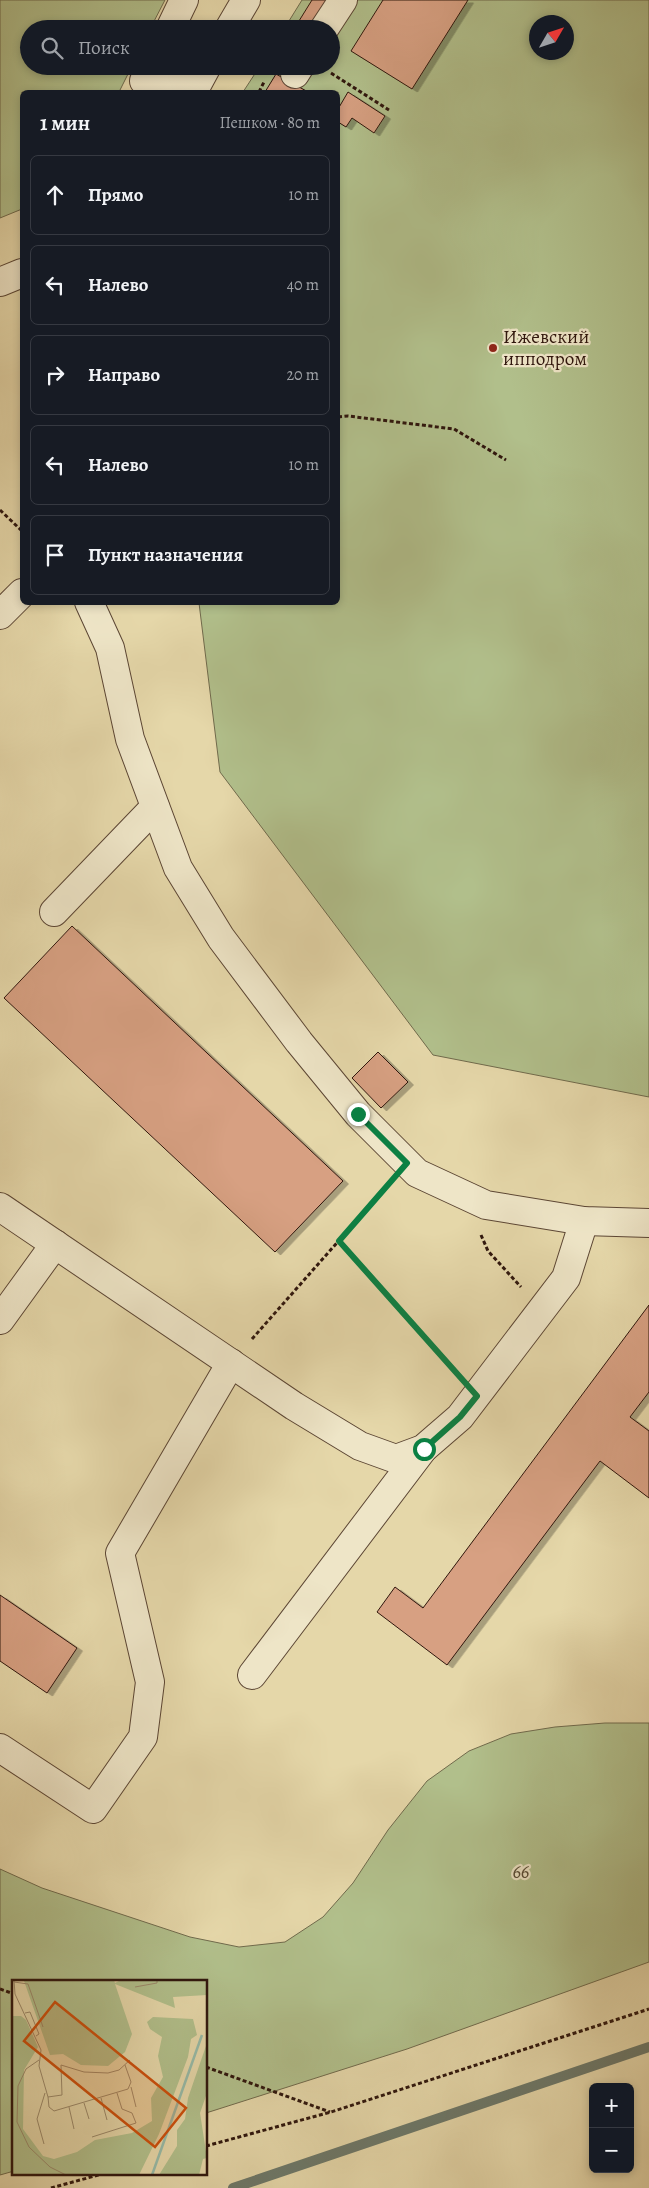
<!DOCTYPE html>
<html lang="ru">
<head>
<meta charset="utf-8">
<style>
	body { margin:0; font-family:Alegreya,serif; background:#20242c; color:#f1f3f6 }
	.controls { position:absolute; right:15px; bottom:15px; display:grid; overflow:hidden; border-radius:8px; box-shadow:0 2px 8px #0003 }
	.controls button { width:45px; height:45px; display:grid; place-items:center; padding:0; border:0; border-bottom:1px solid #363941; background:#171b24; color:#f1f3f6; font:25px sans-serif }
	.compass { position:absolute; left:529px; top:15px; width:45px; height:45px; border-radius:50%; background:#171b24; box-shadow:0 2px 8px #0003; rotate:51deg }
	.stop { position:absolute; width:15px; height:15px; margin:-11px; border:4px solid #0b8043; border-radius:50%; background:#fff }
	.stop.end { background:#0b8043; border-color:#fff; box-shadow:0 1px 5px #0008 }
	.list { margin:0; padding:0; list-style:none }
	h2 { display:flex; justify-content:space-between; align-items:center; height:65px; margin:0; padding:0 20px; font-size:21px }
	h2 small { font-size:16px; font-weight:400; color:#9ea1a6 }
	.list li { display:grid; grid-template-columns:32px 1fr auto; gap:15px; align-items:center; box-sizing:border-box; height:80px; margin:0 10px 10px; padding:0 10px; border:1px solid #363941; border-radius:8px }
	.list b { display:block; font-size:19px; white-space:nowrap }
	.list em { font-size:16px; font-style:normal; color:#9ea1a6 }
	.icon { flex:none; width:28px; height:28px; fill:none; stroke:currentColor; stroke-width:2; stroke-linecap:round; stroke-linejoin:round }
	.map { position:relative; flex:none; width:649px; height:2188px; overflow:hidden }
	.search { position:absolute; background:#171b24; box-shadow:0 2px 8px #0003; left:20px; top:20px; width:320px; height:55px; display:flex; align-items:center; gap:12px; box-sizing:border-box; padding:0 18px; border-radius:28px; color:#9ea1a6; font-size:19px }
	.panel { position:absolute; background:#171b24; box-shadow:0 2px 8px #0003; left:20px; top:90px; width:320px; height:515px; border-radius:8px }
	.map>svg:first-child { display:block }
	.green { fill:#b1bf8b; stroke:#706a4c; fill-rule:evenodd }
	.lines { fill:none; stroke-linecap:round; stroke-linejoin:round }
	.stream { stroke:#6d7869; stroke-width:10 }
	.building { fill:#d7a082; stroke:#2f160d; filter:url(#shadow) }
	.minor-casing { stroke:#5c4634; stroke-width:30 }
	.path { stroke:#2f160d; stroke-width:3; stroke-dasharray:4 2.5; stroke-linecap:butt }
	.minor { stroke:#eee5c7; stroke-width:28 }
	.route { stroke:#0b8043; stroke-width:6 }
	.poi-dot { fill:#8f2418; stroke:#eee5c7; stroke-width:2 }
	.labels { text-anchor:middle; dominant-baseline:central; stroke-width:4.5; stroke-linejoin:round; paint-order:stroke }
	.poi-label { font-size:19px; fill:#2f160d; stroke:#eee5c7; text-anchor:start }
	.park-label { font-size:19px; font-style:italic; fill:#564933; stroke:#eee5c7 }
	.inset-river { fill:none; stroke:#96baa7; stroke-width:2.5 }
	.inset-road { fill:none; stroke:#9c8a6b; stroke-width:1 }
	.view { fill:#cc4f0c; fill-opacity:0.15; stroke:#cc4f0c; stroke-width:2.5 }
	.inset-edge { fill:none; stroke:#2f160d; stroke-width:2.5 }
</style>
</head>
<body>
<div class="map">
<svg width="649" height="2188" viewBox="0 0 649 2188">
	<defs>
		<filter id="shadow"><feDropShadow dx="5.5" dy="3" stdDeviation="0" flood-color="#0004"/></filter>
	</defs>
	<rect width="100%" height="100%" fill="#e5d7a9"/>
	<filter id="stains"><feTurbulence type="fractalNoise" baseFrequency=".004" numOctaves="4"/><feColorMatrix values="0 0 0 0 .2 0 0 0 0 .09 0 0 0 0 .02 0 0 0 .5 -.17"/></filter>
	<radialGradient id="worn" r=".72"><stop offset=".6" stop-color="#630" stop-opacity="0"/><stop offset="1" stop-color="#630" stop-opacity=".3"/></radialGradient>
	<g class="green">
		<polygon points="0,0 165,0 150,29 29,29 29,66 132,66 119,92 22,92 22,209 0,218"/>
		<path d="M 302,0 L 649,0 L 649,1097 L 433,1055 L 220,772 L 199,603 L 338,602 L 338,92 L 243,92 L 260,66 L 331,66 L 331,29 L 284,29 ZM 536,22 L 566,22 L 566,52 L 536,52 Z"/>
		<polygon points="605,1723 649,1723 649,1962 407,2049 206,2113 206,1982 14,1982 14,2171 0,2175 0,1869 42,1888 190,1937 239,1947 285,1942 323,1917 353,1883 388,1830 427,1781 469,1751 511,1734 555,1727"/>
	</g>
	<g class="lines">
		<polyline class="stream" points="233,2188 649,2047"/>
	</g>
	<g class="building">
		<polygon points="312,0 328,0 310,29 294,29"/>
		<polygon points="383,0 468,0 412,89 351,51"/>
		<polygon points="276,74 308,92 265,92"/>
		<polygon points="348,92 385,116 374,133 352,118 346,127 338,122 338,109"/>
		<polygon points="72,926 343,1181 275,1252 4,998"/>
		<polygon points="378,1052 408,1082 381,1108 352,1078"/>
		<polygon points="649,1305 649,1392 630,1417 649,1431 649,1498 600,1461 447,1665 377,1612 395,1587 423,1608"/>
		<polygon points="0,1595 77,1648 47,1693 0,1661"/>
	</g>
	<g class="lines">
		<g class="minor-casing">
			<g id="minor">
				<polyline points="170,29 184,0"/>
				<polyline points="229,29 246,0"/>
				<polyline points="324,29 343,0"/>
				<polyline points="295,74 300,66"/>
				<polyline points="144,81 194,90 207,66"/>
				<polyline points="0,282 22,273"/>
				<polyline points="89,602 110,648 130,739 178,868 221,938 299,1042 358,1114 417,1173 486,1205 584,1221 649,1223"/>
				<polyline points="0,615 22,593"/>
				<polyline points="54,912 155,807"/>
				<polyline points="0,1207 294,1406 360,1446 396,1459 423,1449 460,1417 566,1278 584,1221"/>
				<polyline points="0,1320 55,1244"/>
				<polyline points="252,1675 423,1449"/>
				<polyline points="0,1748 93,1809 143,1737 150,1682 120,1553 231,1363"/>
			</g>
		</g>
		<g class="path">
			<polyline points="331,73 389,110"/>
			<polyline points="259,92 264,82"/>
			<polyline points="338,417 348,416 454,429 506,460"/>
			<polyline points="0,510 22,531"/>
			<polyline points="481,1235 488,1251 521,1287"/>
			<polyline points="339,1241 455,1371"/>
			<polyline points="252,1339 387,1186"/>
			<polyline points="0,1989 14,1994"/>
			<polyline points="206,2067 330,2112"/>
			<polyline points="206,2146 331,2112 649,2009"/>
			<polyline points="51,2188 102,2174"/>
		</g>
		<use href="#minor" class="minor"/>
	</g>
	<g class="lines">
		<polyline class="route" points="358,1114 407,1163 339,1241 477,1396 460,1417 424,1449"/>
	</g>
	<circle class="poi-dot" cx="493" cy="348" r="5"/>
	<g class="labels">
		<g class="poi-label">
			<text x="503" y="337">Ижевский<tspan x="503" dy="22">ипподром</tspan></text>
		</g>
		<g class="park-label">
			<text x="521" y="1872">66</text>
		</g>
	</g>
	<g transform="translate(12 1980)">
		<rect width="195" height="195" fill="#e5d7a9"/>
		<path d="M 102,0 L 103,3 L 109,0 L 195,0 L 195,15 L 161,17 L 163,28 L 103,4 L 120,54 L 113,72 L 96,86 L 69,85 L 51,74 L 38,75 L 12,1 ZM 0,36 L 9,36 L 14,40 L 26,67 L 12,90 L 11,149 L 31,176 L 42,179 L 65,172 L 83,160 L 120,153 L 140,141 L 139,118 L 151,97 L 146,76 L 150,57 L 138,49 L 135,42 L 141,37 L 181,39 L 185,55 L 179,59 L 176,77 L 147,154 L 127,195 L 0,195 ZM 195,63 L 195,113 L 188,133 L 195,178 L 191,179 L 187,195 L 147,195 L 165,166 L 165,150 L 173,139 L 176,118 Z" fill="#b1bf8b"/>
		<path class="inset-river" d="M 140,195 L 190,55"/>
		<path class="inset-road" d="M 2,0 L 3,14 L 29,70 L 27,86 L 36,117 L 50,115 L 49,85 L 72,92 L 96,93 L 107,90 L 118,80M 2,2 L 16,4 L 31,47M 123,7 L 145,3 L 145,0M 13,33 L 18,32 L 27,54 L 24,56M 27,80 L 14,89 L 6,106 L 5,142 L 17,167 L 38,187 L 54,195M 119,107 L 124,127M 36,117 L 37,127 L 42,131 L 116,109 L 119,102 L 113,85M 89,118 L 95,140M 72,123 L 77,139M 57,127 L 62,149M 80,157 L 124,143 L 120,133 L 110,129 L 105,113M 32,164 L 25,139 L 33,113"/>
		<path class="view" d="M 43,22 L 174,128 L 143,167 L 12,61 Z"/>
		<rect width="195" height="195" class="inset-edge"/>
	</g>
	<rect width="100%" height="100%" filter="url(#stains)"/>
	<rect width="100%" height="100%" fill="url(#worn)"/>
</svg>
<div class="controls">
<button>+</button>
<button>−</button>
</div>
<svg class="compass" viewBox="-18 -18 36 36"><path d="M0-13l5 13h-10z" fill="#e53935"/><path d="M0 13l5-13h-10z" fill="#9ea1a6"/></svg>
<div class="stop" style="left:424px;top:1449px"></div>
<div class="stop end" style="left:358px;top:1114px"></div>
<div class="search"><svg class="icon" aria-label="search" viewBox="0 0 24 24"><circle cx="10" cy="10" r="6"/><path d="M15 15l6 6"/></svg>Поиск</div>
<section class="panel">
<h2>1 мин<small>Пешком · 80 m</small></h2>
<ul class="list">
<li><svg class="icon" aria-label="ahead" viewBox="0 0 24 24"><path d="M12 20V5M6 11l6-6 6 6"/></svg><div><b>Прямо</b></div><em>10 m</em></li>
<li><svg class="icon" aria-label="left" viewBox="0 0 24 24"><path d="M17 20v-9H6M10 6l-5 5 5 5"/></svg><div><b>Налево</b></div><em>40 m</em></li>
<li><svg class="icon" aria-label="right" viewBox="0 0 24 24"><path d="M7 20v-9h11M14 6l5 5-5 5"/></svg><div><b>Направо</b></div><em>20 m</em></li>
<li><svg class="icon" aria-label="left" viewBox="0 0 24 24"><path d="M17 20v-9H6M10 6l-5 5 5 5"/></svg><div><b>Налево</b></div><em>10 m</em></li>
<li><svg class="icon" aria-label="arrive" viewBox="0 0 24 24"><path d="M6 21V4h12l-3 4 3 4H6"/></svg><div><b>Пункт назначения</b></div></li>
</ul>
</section>
</div>
</body>
</html>
